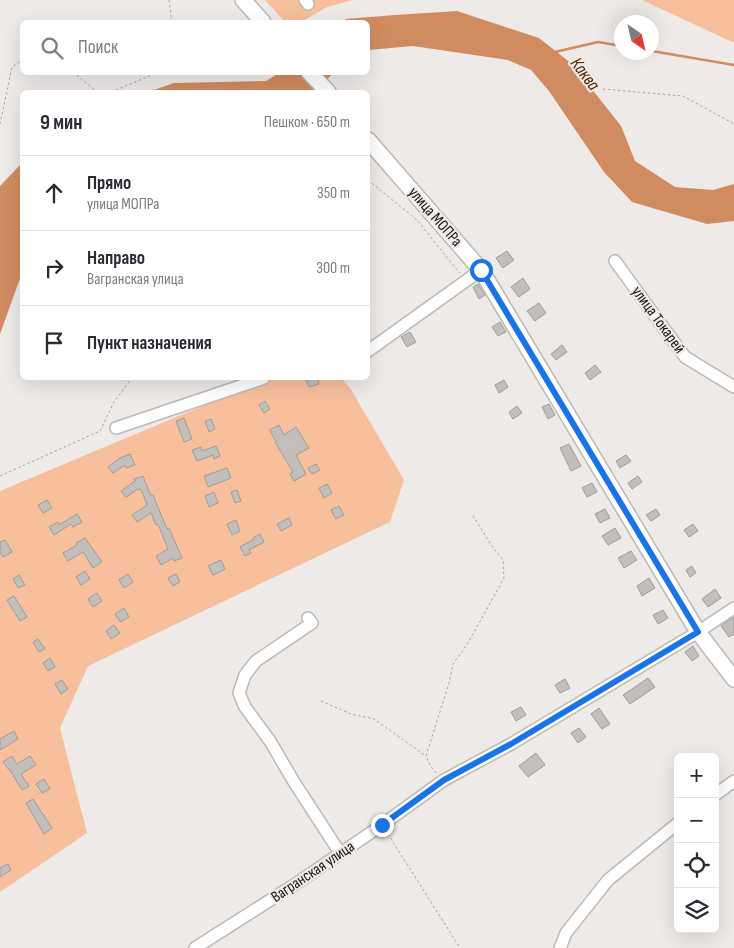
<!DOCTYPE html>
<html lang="ru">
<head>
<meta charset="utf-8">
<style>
	body { margin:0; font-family:"Sofia Sans Condensed",sans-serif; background:#f7f7f7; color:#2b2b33 }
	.controls { position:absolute; right:15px; bottom:15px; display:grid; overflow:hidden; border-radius:8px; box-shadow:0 5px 20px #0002 }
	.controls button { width:45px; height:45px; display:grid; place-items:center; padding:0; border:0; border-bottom:1px solid #e1e1e2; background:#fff; color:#2b2b33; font:25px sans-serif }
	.compass { position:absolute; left:614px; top:15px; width:45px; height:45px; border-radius:50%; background:#fff; box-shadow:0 5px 20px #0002; rotate:146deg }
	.stop { position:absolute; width:15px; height:15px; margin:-11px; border:4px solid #1a73e8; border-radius:50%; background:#fff }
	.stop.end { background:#1a73e8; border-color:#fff; box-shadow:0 1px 5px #0008 }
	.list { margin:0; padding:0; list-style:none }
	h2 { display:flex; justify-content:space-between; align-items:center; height:65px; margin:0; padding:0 20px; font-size:21px }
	h2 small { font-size:16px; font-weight:400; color:#7c7c81 }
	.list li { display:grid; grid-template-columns:32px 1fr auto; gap:15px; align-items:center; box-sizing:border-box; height:75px; padding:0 20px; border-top:1px solid #e1e1e2 }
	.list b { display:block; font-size:19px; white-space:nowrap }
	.list p { margin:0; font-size:16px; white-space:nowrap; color:#7c7c81 }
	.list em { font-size:16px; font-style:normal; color:#7c7c81 }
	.icon { flex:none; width:28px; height:28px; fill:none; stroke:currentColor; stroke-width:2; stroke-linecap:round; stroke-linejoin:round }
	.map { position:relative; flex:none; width:734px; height:948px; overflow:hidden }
	.search { position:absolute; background:#fff; box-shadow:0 5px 20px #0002; left:20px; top:20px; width:350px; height:55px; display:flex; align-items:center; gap:12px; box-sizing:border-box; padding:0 18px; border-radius:8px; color:#7c7c81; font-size:19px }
	.panel { position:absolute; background:#fff; box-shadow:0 5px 20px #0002; left:20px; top:90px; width:350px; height:290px; border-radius:8px }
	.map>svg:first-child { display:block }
	.green { fill:#f7bf9c }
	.water { fill:#d08c60 }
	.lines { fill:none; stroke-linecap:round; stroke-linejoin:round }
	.stream { stroke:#d08c60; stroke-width:2.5 }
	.building { fill:#c1bebc; stroke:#9f9c9a }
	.minor-casing { stroke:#bcb9b7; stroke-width:14 }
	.major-casing { stroke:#bcb9b7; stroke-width:18 }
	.path { stroke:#a6a4a2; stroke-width:1; stroke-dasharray:2.5 2.5; stroke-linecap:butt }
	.minor { stroke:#fff; stroke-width:11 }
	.major { stroke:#fff; stroke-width:15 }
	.route { stroke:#1a73e8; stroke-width:6 }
	.labels { text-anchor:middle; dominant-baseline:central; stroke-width:4.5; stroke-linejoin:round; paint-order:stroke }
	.street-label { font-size:16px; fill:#161515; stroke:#edeae8 }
	.water-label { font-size:18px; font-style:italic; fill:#4e2300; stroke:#edeae8 }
</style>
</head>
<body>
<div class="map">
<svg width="734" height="948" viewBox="0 0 734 948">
	<rect width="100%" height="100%" fill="#edeae8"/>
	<g class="green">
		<polygon points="265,0 353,0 327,7 301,22 285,22"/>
		<polygon points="642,0 734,0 734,41 732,42"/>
		<polygon points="269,378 341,378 350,388 404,480 390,522 88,666 60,728 87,833 0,892 0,491"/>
	</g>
	<g class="water">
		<polygon points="457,11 539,38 572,64 621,126 635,161 675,187 713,190 734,184 734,221 707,224 632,202 604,172 549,91 531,70 508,60 413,46 368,50 368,22 343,22 346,19 395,15"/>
		<polygon points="279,73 333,73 316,92 148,92 174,83 266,81"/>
		<polygon points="22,163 22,273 0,334 0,186"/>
	</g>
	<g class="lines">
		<g class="stream">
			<polyline points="652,51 734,65"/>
			<polyline points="555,52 598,42 622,46"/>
		</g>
	</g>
	<g class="building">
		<polygon points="507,251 514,260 503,268 496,258"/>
		<polygon points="523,278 530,289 519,297 511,287"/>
		<polygon points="478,284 485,295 479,299 473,287"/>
		<polygon points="539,303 546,313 535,321 527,311"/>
		<polygon points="500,322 506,332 498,336 492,327"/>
		<polygon points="410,332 416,342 407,347 401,337"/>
		<polygon points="562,345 567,352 556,360 551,354"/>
		<polygon points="595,365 601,372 590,380 585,373"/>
		<polygon points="305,378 317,378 319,384 309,387"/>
		<polygon points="504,380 508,387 499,393 495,385"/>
		<polygon points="265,401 270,409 264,413 259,405"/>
		<polygon points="549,404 555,415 548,419 542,407"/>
		<polygon points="517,406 522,413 513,419 509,412"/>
		<polygon points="184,418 192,439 184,442 176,421"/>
		<polygon points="211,419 215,429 209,432 205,421"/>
		<polygon points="279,425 284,435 296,427 309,448 296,455 306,474 294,481 290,474 293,472 275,442 276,442 270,430"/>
		<polygon points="569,444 581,466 571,471 560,448"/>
		<polygon points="216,446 220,456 214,459 213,455 197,461 192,450 201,447 202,451"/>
		<polygon points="130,454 135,465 126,468 125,465 113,473 108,467 120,458"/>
		<polygon points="626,455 631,461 620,468 616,461"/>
		<polygon points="316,464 320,470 312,474 308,468"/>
		<polygon points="227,468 231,478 208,487 204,476"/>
		<polygon points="143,476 151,496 153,495 167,529 169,528 182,558 174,561 173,558 161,565 156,556 168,549 158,524 156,525 151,513 137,522 132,515 147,505 141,489 139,490 138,489 126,497 121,491 135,481 134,479"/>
		<polygon points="638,476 642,482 632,489 628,483"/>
		<polygon points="592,483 597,492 587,497 582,488"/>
		<polygon points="327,484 332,493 324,498 319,488"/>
		<polygon points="237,490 241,501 235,503 231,492"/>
		<polygon points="214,492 218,503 209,507 205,496"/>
		<polygon points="47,500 52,508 43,513 38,505"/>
		<polygon points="339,506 344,515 336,519 331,510"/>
		<polygon points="605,509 610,518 600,523 595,514"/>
		<polygon points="656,509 660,515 651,521 646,515"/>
		<polygon points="77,514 82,522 73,527 71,524 54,535 49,527 58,522 59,525"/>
		<polygon points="289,518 292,525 281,531 277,524"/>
		<polygon points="236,520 240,531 232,535 227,524"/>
		<polygon points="693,524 698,531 689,537 684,530"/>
		<polygon points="615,528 621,538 608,545 602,536"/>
		<polygon points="260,534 264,542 249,550 251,553 245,556 240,547 254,539 253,538"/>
		<polygon points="85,538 102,562 93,568 83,552 68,561 63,553 77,545 76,543"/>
		<polygon points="5,540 12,552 3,557 0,552 0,542"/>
		<polygon points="631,551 637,560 624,568 618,558"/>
		<polygon points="221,560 225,569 213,575 208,566"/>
		<polygon points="692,566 696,573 690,577 686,570"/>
		<polygon points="85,571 90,579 81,585 76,577"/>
		<polygon points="128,574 133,582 124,588 119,580"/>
		<polygon points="176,574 180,582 173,586 168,578"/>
		<polygon points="19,575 25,585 18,588 13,579"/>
		<polygon points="649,578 655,588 642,596 637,586"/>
		<polygon points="715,589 721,598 708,607 702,599"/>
		<polygon points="97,593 102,601 93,607 88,599"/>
		<polygon points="14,596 27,617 20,621 7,600"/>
		<polygon points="124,608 129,617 120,622 115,614"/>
		<polygon points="663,610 668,618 658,624 653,615"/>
		<polygon points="734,617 734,634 729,637 721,626"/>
		<polygon points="114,625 120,633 111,639 106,631"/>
		<polygon points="38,639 45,649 39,652 33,642"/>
		<polygon points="693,646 699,656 692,661 685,652"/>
		<polygon points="50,658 55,667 48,671 43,663"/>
		<polygon points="648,678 655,687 630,704 623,695"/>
		<polygon points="565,679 570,688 560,693 555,685"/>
		<polygon points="62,680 68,689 61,694 55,684"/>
		<polygon points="521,707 526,715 516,721 511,712"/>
		<polygon points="599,708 610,724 602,729 591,714"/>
		<polygon points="579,728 586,737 578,743 571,733"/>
		<polygon points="14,731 18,739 0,750 0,739"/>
		<polygon points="536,753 545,765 528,777 519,766"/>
		<polygon points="12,756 17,764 30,756 36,765 21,774 29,786 22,790 10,770 9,770 3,762"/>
		<polygon points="44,779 50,789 42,793 36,784"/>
		<polygon points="33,799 52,828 44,834 26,803"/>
		<polygon points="8,864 11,870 0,877 0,868"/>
	</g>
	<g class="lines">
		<g class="minor-casing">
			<g id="minor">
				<polyline points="305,0 308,4"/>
				<polyline points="615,261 685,357 734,387"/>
				<polyline points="368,351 481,270"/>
				<polyline points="116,428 264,378"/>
				<polyline points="308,618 312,623 256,661 245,675 239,693 245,707 270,741 294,782 340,853"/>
				<polyline points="715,795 734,781"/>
				<polyline points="195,948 297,883 382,825 444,780 511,744 698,632 734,608"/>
				<polyline points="560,948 566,933 608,880 678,823"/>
			</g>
		</g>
		<g class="major-casing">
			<g id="major">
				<polyline points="243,0 263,22"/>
				<polyline points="309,72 328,92"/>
				<polyline points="368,140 481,270 698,632 734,679"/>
			</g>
		</g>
		<g class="path">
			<polyline points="169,0 172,22"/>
			<polyline points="73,72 97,92"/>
			<polyline points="603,89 683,96 734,124"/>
			<polyline points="111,92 159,72"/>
			<polyline points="0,124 12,67 22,60"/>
			<polyline points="368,180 417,220 458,271 460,273"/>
			<polyline points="0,476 100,431 114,402 132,378"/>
			<polyline points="321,701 351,714 374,719 426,756"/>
			<polyline points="436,773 431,767 426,756 449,683 453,664 468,643 504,578 503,560 491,545 472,514"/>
			<polyline points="388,834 460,948"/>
		</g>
		<use href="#minor" class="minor"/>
		<use href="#major" class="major"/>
	</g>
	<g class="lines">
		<polyline class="route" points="382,825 444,780 511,744 698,632 481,270"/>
	</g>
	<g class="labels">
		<g class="street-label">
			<text transform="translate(435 217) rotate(49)">улица МОПРа</text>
			<text transform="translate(658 320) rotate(54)">улица Токарей</text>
			<text transform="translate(313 872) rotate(-34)">Вагранская улица</text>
		</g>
		<g class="water-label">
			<text transform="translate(585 74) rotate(53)">Каква</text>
		</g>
	</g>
</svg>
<div class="controls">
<button>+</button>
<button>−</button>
<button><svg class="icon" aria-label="locate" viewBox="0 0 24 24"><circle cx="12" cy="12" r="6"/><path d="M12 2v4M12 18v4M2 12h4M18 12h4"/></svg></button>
<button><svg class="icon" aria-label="layers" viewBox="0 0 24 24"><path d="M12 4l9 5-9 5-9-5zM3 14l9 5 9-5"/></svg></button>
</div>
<svg class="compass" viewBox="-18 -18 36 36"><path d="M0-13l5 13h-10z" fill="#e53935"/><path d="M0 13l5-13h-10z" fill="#7c7c81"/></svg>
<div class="stop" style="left:481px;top:270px"></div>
<div class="stop end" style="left:382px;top:825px"></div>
<div class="search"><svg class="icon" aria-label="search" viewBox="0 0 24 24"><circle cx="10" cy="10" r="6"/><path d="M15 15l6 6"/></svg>Поиск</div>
<section class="panel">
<h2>9 мин<small>Пешком · 650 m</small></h2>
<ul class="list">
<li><svg class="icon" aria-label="ahead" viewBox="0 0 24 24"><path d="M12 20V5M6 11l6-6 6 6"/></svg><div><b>Прямо</b><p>улица МОПРа</p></div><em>350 m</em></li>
<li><svg class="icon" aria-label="right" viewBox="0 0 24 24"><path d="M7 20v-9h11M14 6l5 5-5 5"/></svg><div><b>Направо</b><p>Вагранская улица</p></div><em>300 m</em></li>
<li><svg class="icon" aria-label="arrive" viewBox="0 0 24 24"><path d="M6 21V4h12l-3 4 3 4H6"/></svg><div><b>Пункт назначения</b></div></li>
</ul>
</section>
</div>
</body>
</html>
